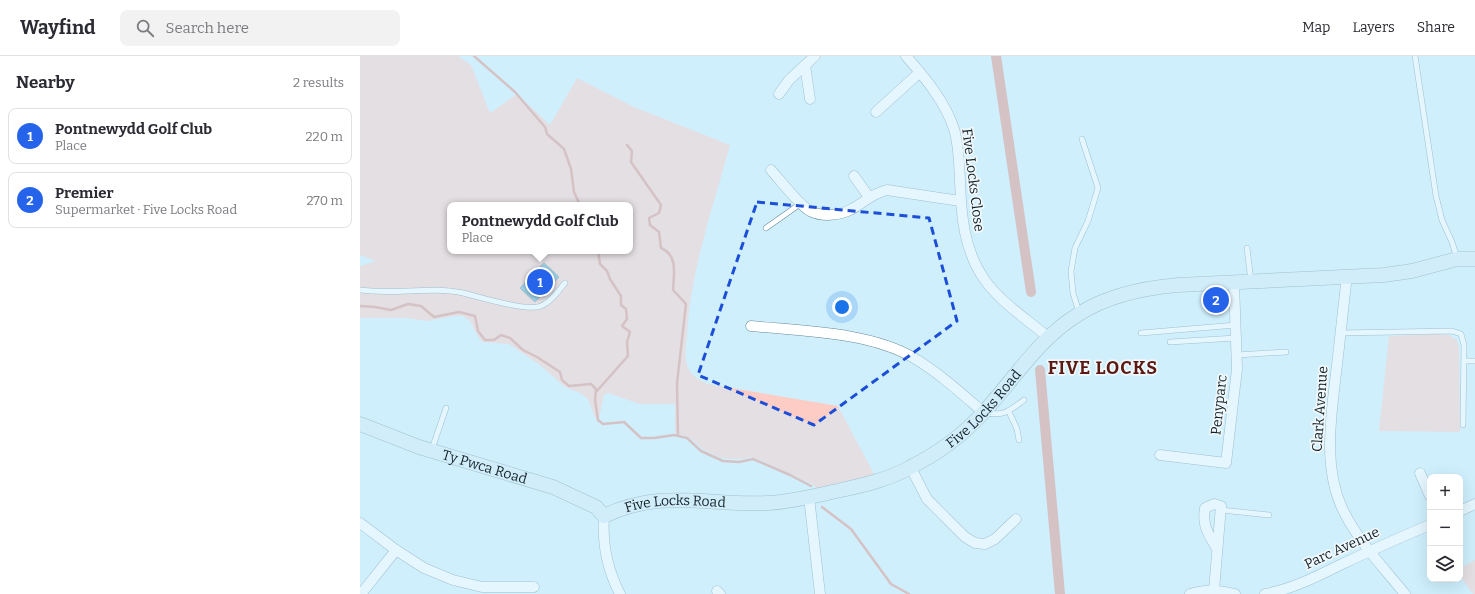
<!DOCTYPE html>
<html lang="en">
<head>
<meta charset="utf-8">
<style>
	body { margin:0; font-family:Bitter,serif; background:#f2f2f3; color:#2b2b33 }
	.controls { position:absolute; right:12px; bottom:12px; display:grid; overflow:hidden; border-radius:8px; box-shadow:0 4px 16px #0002 }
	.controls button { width:36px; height:36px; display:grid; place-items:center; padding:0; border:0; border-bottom:1px solid #e1e1e2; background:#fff; color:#2b2b33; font:20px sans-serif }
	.you { position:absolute; left:482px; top:251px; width:14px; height:14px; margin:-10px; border:3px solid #fff; border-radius:50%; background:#1a73e8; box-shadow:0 0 0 6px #1a73e833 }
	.badge { display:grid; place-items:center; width:26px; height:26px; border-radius:50%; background:#2563eb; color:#fff; font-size:13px; font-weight:700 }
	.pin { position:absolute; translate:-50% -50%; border:2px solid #fff; box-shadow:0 1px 4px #0006 }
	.popup { position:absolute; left:87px; top:146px; width:186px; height:52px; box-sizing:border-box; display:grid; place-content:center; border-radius:8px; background:#fff; filter:drop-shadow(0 1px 3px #0005); font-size:13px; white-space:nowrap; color:#7c7c81 }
	.popup b { font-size:15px; color:#2b2b33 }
	.popup::after { content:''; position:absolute; left:50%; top:100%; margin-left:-8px; border:8px solid transparent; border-top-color:#fff }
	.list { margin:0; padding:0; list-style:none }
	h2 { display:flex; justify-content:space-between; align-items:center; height:52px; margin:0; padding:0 16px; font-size:17px }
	h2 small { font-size:13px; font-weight:400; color:#7c7c81 }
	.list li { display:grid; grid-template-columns:26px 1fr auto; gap:12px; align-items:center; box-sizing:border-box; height:56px; margin:0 8px 8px; padding:0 8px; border:1px solid #e1e1e2; border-radius:8px }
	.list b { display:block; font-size:15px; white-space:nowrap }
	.list p { margin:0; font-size:13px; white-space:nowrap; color:#7c7c81 }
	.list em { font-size:13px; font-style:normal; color:#7c7c81 }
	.icon { flex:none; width:22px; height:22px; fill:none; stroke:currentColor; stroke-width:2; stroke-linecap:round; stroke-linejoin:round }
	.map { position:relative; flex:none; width:1115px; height:538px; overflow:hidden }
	header { display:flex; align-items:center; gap:24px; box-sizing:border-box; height:56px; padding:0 20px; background:#fff; border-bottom:1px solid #e1e1e2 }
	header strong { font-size:19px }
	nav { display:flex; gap:22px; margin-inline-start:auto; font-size:14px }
	.search { width:280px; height:36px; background:#f2f2f3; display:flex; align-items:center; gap:10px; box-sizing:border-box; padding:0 14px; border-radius:8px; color:#7c7c81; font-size:15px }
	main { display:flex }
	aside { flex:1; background:#fff }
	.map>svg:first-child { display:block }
	.green { fill:#fdccc4; fill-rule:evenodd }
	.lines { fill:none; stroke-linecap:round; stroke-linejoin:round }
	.stream { stroke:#da8d81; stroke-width:2.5 }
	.canal { stroke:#da8d81; stroke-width:10 }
	.building { fill:#62b7da; stroke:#668a9b }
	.lane-casing { stroke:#648999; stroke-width:6 }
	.street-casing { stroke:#648999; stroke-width:11 }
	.secondary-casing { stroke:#648999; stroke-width:15 }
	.lane { stroke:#fff; stroke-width:5 }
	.street { stroke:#fff; stroke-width:10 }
	.secondary { stroke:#d2ebf4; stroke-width:14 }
	.marked { fill:none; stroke:#1d4ed8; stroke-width:3; stroke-dasharray:8 5; stroke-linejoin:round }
	.labels { text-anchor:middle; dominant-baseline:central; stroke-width:3.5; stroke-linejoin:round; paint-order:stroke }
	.street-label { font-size:14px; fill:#132229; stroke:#f0f8fb }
	.district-label { font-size:18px; font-weight:bold; letter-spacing:1px; fill:#5c1812; stroke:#f0f8fb }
</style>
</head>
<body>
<header>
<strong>Wayfind</strong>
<div class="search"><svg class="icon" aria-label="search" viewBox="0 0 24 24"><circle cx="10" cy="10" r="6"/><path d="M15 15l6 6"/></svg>Search here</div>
<nav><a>Map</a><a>Layers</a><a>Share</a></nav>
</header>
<main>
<aside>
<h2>Nearby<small>2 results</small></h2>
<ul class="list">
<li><span class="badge">1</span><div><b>Pontnewydd Golf Club</b><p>Place</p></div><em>220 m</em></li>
<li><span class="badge">2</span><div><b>Premier</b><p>Supermarket · Five Locks Road</p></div><em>270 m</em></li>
</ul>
</aside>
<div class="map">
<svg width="1115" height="538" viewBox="0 0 1115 538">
	<rect width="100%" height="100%" fill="#cfeffd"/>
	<g class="green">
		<path d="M 0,0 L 98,0 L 111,9 L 130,57 L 157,38 L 190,69 L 217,22 L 274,51 L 370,89 C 353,152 330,215 327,280 C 326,291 324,303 329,314 C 333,321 341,325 348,328 L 478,350 L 515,420 L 457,433 L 452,428 L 398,403 L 390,401 L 383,403 L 368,403 L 359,401 L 344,394 L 329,381 L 315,377 L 315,348 L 280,348 L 248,337 L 244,339 L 238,367 L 234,359 L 228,343 L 220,337 L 205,331 L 181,310 L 149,288 L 122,286 L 116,277 L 110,265 L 103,260 L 95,260 L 67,265 L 46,262 L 0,262 L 0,210 L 16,205 L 0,199 ZM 90,149 L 270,149 L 270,195 L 90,195 Z"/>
		<polygon points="1078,278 1089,279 1097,284 1099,292 1100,376 1019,375 1029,280"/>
		<polygon points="1115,504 1115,538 1113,538 1100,520 1100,512"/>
	</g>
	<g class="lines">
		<g class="stream">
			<polyline points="114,0 155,36 185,71 187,78 204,93 211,113 214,136 220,149"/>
			<path d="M 267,89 L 272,95 L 271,106 L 301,149 L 299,157 L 289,162 L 290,169 L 299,176 L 301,192 C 318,199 314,218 313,234 L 326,248 L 317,327 L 318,380"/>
			<polyline points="0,250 15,251 31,254 48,248 61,250 74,261 99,256 115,260 118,275 125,284 134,284 141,279 150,282 163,294 177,301 200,316 202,324 209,330 231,328 236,333 235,344 238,364 243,368 264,366 281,382 294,382 314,379 327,382 341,395 363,405 379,406 393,403 430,419 451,430"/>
			<polyline points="236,336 268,300 267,286 270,276 262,270 267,263 266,253 261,249 261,240 250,223 247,215 240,208 238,195"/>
			<polyline points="462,451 491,473 531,528 549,538"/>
		</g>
		<g class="canal">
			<polyline points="636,0 671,236"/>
			<polyline points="680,314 700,538"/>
		</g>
	</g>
	<polygon class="building" points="184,207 199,221 175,246 160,232"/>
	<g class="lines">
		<g class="lane-casing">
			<g id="lane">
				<polyline points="1055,0 1076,140 1082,164 1092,186 1097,202"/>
				<polyline points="406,172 440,148"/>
				<polyline points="887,192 891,225"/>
				<path d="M 0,234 C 34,239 69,230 103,237 C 120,241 167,256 181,250 C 191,246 198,235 205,227"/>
				<polyline points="719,256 713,237 711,215 715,192 728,165 738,132 722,83"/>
				<polyline points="781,277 876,269"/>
				<polyline points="980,277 1092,275 1101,278 1104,289 1103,369"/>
				<polyline points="810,286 876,282"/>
				<polyline points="877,299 926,296"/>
				<polyline points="1104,305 1115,305"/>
				<polyline points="649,356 657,373 659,384"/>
				<path d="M 626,357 C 645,360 649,355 664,344"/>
				<polyline points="72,393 86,352"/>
				<polyline points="861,454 909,459"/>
			</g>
		</g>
		<g class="street-casing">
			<g id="street">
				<path d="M 546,0 C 565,22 585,45 594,73 C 599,89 599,108 600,124 C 601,159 604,194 624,223 C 641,247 667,263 689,282"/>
				<polyline points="445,9 450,43"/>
				<polyline points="419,38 429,24 455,0"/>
				<polyline points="516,56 560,16"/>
				<path d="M 411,114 C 420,124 439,149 450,155 C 462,161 479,160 492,153 C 505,146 511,138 527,134 L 600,145"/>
				<polyline points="494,120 509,141"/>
				<path d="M 987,220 C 983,252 980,285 976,317 C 971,361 963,410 982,452 C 997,484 1023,511 1045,538"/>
				<path d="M 391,270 C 442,275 510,276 554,302 C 579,317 601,337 623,356"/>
				<polyline points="800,399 866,407 877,313 874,227"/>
				<polyline points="551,412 567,443 605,481 615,487 625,488 635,483 656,463"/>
				<polyline points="1060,417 1070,440"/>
				<polyline points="449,441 460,538"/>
				<polyline points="1100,455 1115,448"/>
				<path d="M 244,460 C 242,488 247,513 260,538"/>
				<polyline points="0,467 36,494 64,512 93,524 122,531 174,531"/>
				<path d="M 854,534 L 861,450 L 854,448 L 845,452 C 842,470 848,477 857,493"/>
				<polyline points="357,535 360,538"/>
				<polyline points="1,538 36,494"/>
				<path d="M 830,538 C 848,533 858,534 875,538"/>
				<path d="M 905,538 C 932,533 956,521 980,509 C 1010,495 1040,481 1070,469"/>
			</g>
		</g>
		<g class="secondary-casing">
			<g id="secondary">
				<path id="s1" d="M 0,368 L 59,391 L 193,431 L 236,451 L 244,460 C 302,432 349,450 408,447 C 429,446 451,441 472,436 C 499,430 525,425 549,412 C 577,398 603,379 624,356 C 654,323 680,281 719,258 C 748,239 784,232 818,229 L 1024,219 L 1052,215 L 1097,203 L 1115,203"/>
			</g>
		</g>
		<use href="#lane" class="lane"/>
		<use href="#street" class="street"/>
		<use href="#secondary" class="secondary"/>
	</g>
	<path d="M0 0H1115V538H0ZM 397,146 L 569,162 L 597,265 L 454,369 L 338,319 Z" fill="#cfeffd" fill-opacity=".55" fill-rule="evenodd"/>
	<path class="marked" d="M 397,146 L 569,162 L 597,265 L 454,369 L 338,319 Z"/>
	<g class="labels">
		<g class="street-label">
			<text transform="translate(613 124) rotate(83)">Five Locks Close</text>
			<text transform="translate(859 349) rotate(-84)">Penyparc</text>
			<text stroke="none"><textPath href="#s1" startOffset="671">Five Locks Road</textPath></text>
			<text transform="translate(960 353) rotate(-86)">Clark Avenue</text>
			<text stroke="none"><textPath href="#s1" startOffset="132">Ty Pwca Road</textPath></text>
			<text stroke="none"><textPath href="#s1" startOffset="336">Five Locks Road</textPath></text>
			<text transform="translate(982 492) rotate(-25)">Parc Avenue</text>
		</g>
		<g class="district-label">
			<text x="743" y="312">FIVE LOCKS</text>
		</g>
	</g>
</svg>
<div class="controls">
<button>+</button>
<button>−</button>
<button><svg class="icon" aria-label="layers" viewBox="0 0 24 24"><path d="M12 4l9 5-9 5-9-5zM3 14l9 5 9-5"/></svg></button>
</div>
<div class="you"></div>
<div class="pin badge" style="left:180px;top:226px">1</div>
<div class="popup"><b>Pontnewydd Golf Club</b>Place</div>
<div class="pin badge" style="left:856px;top:244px">2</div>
</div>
</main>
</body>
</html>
